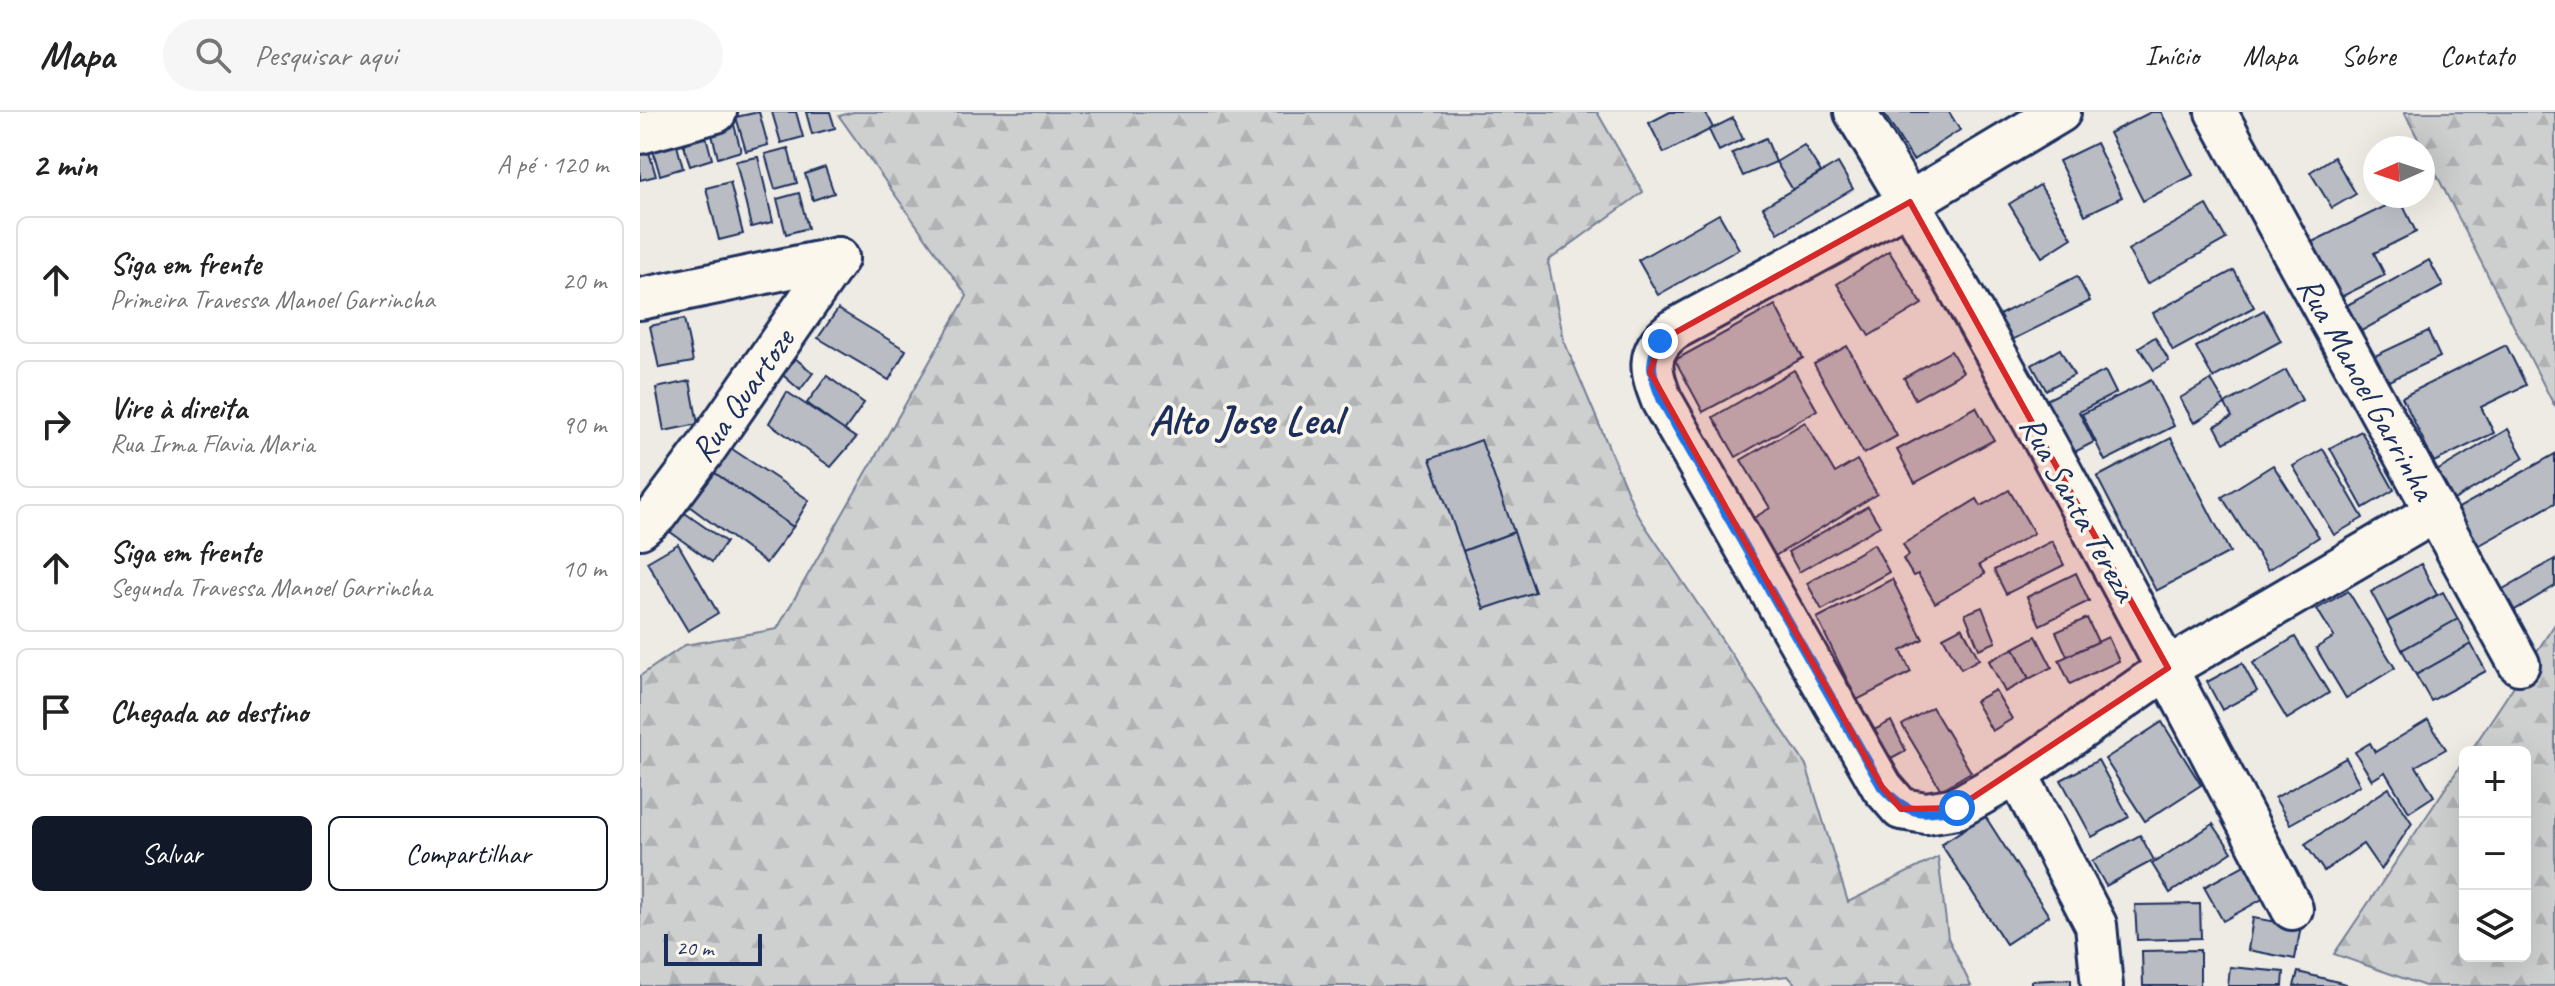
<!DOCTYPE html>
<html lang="pt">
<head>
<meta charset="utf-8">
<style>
	body { margin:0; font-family:Caveat,sans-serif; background:#f6f6f6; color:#222 }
	.controls { position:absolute; right:24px; bottom:24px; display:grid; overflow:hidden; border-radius:12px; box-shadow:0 8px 32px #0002 }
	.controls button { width:72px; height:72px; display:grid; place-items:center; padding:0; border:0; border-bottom:2px solid #e0e0e0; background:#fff; color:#222; font:40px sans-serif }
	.compass { position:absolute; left:1723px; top:24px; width:72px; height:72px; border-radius:50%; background:#fff; box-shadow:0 8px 32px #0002; rotate:267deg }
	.scale { position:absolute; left:24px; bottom:20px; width:98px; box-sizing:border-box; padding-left:8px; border:4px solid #1b2f5e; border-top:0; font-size:22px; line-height:28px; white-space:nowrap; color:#1b2f5e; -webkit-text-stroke:6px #fbf7ec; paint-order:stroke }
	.stop { position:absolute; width:24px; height:24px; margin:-18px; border:6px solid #1a73e8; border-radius:50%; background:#fff }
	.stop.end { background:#1a73e8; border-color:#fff; box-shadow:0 2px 8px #0008 }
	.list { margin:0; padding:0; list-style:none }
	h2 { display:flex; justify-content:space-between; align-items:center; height:104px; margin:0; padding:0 32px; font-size:34px }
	h2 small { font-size:26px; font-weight:400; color:#767676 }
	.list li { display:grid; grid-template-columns:52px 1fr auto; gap:24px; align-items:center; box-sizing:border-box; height:128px; margin:0 16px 16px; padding:0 16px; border:2px solid #e0e0e0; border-radius:12px }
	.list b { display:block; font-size:30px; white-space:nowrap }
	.list p { margin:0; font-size:26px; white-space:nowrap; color:#767676 }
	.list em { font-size:26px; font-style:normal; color:#767676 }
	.actions { display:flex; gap:16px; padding:24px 32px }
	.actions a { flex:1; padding:18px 0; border:2px solid #111827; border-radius:12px; text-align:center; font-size:28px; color:#111827 }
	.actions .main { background:#111827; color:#fff }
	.icon { flex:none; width:44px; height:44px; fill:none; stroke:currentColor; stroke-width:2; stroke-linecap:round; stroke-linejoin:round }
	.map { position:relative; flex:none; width:1915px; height:874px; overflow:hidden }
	header { display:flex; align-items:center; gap:48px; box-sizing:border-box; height:112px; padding:0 40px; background:#fff; border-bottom:2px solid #e0e0e0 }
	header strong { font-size:38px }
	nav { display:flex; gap:44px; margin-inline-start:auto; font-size:28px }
	.search { width:560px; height:72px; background:#f6f6f6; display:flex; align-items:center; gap:20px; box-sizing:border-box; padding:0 28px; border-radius:44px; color:#767676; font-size:30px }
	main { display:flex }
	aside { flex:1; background:#fff }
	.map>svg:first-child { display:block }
	.forest { fill:url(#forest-firs); stroke:#747f96; stroke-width:2 }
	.building { fill:#b9bcc3; stroke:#1b2f5e; stroke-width:2 }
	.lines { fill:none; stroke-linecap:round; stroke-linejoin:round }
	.minor-casing { stroke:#1b2f5e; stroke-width:46 }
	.minor { stroke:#fbf7ec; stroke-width:40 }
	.route { stroke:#1a73e8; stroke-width:10 }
	.marked { fill:#d62828; fill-opacity:0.2; stroke:#d62828; stroke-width:6; stroke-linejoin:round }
	.labels { text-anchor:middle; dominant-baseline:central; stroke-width:7; stroke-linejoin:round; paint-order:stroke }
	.street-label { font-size:34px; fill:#1b2f5e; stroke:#fbf7ec }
	.district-label { font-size:42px; font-weight:bold; fill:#1b2f5e; stroke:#fbf7ec }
</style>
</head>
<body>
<header>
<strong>Mapa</strong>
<div class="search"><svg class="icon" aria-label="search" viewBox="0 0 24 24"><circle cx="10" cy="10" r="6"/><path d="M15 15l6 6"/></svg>Pesquisar aqui</div>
<nav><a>Início</a><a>Mapa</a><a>Sobre</a><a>Contato</a></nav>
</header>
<main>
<aside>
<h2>2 min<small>A pé · 120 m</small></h2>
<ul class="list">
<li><svg class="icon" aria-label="ahead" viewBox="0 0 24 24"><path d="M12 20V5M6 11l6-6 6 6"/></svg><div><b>Siga em frente</b><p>Primeira Travessa Manoel Garrincha</p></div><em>20 m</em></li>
<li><svg class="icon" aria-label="right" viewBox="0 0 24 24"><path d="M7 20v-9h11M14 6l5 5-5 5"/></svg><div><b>Vire à direita</b><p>Rua Irma Flavia Maria</p></div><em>90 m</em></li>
<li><svg class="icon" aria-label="ahead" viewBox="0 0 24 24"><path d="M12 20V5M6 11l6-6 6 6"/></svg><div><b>Siga em frente</b><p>Segunda Travessa Manoel Garrincha</p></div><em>10 m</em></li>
<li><svg class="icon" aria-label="arrive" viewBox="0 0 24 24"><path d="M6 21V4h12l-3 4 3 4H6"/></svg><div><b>Chegada ao destino</b></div></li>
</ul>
<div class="actions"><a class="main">Salvar</a><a>Compartilhar</a></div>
</aside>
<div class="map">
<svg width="1915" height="874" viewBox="0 0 1915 874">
	<defs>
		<pattern id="forest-firs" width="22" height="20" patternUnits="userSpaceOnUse" patternTransform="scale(2)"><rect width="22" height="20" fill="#cecfcf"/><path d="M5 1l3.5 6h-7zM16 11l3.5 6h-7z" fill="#b0b2b4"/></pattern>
	</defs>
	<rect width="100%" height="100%" fill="#eeebe4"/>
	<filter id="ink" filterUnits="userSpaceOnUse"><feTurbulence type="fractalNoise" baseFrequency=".0125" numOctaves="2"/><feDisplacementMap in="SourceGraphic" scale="16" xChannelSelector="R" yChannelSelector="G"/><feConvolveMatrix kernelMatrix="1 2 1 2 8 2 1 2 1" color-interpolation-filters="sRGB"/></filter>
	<g filter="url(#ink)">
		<g class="forest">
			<polygon points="213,0 957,0 1003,80 908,149 924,229 996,400 1166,653 1208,790 1298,745 1308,826 1331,874 1157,874 1148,864 1049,874 0,874 0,564 45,533 137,517 327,184 199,4"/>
			<polygon points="1764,0 1915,0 1915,295 1783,36"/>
			<polygon points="1915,512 1915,874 1785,874 1694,842 1825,647 1825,844 1885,844 1885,640 1830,640"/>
		</g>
		<g class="building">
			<polygon points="119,0 128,33 106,39 96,5"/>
			<polygon points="132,0 156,0 163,25 141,31"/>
			<polygon points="166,0 190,0 195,16 172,22"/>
			<polygon points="1030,0 1065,0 1073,16 1024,41 1009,11"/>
			<polygon points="1243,0 1309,0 1320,18 1273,48"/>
			<polygon points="1511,0 1521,0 1553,63 1503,89 1469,21"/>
			<polygon points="92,5 101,39 78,46 69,11"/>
			<polygon points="1093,6 1103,27 1079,39 1069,18"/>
			<polygon points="63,13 72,47 50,54 40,20"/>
			<polygon points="34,22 43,56 20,63 10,28"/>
			<polygon points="1126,26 1136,50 1103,64 1092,41"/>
			<polygon points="6,30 16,64 0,68 0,31"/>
			<polygon points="1456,31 1482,85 1445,103 1419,49"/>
			<polygon points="1164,33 1181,60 1153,78 1136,50"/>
			<polygon points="148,36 157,71 135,77 125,42"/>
			<polygon points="118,45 133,110 111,115 96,49"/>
			<polygon points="1694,45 1716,82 1692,96 1670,60"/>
			<polygon points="1198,51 1213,77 1138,121 1123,95"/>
			<polygon points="185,55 194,81 173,88 165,62"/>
			<polygon points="90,70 103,122 79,128 66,76"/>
			<polygon points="1400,73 1432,126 1402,145 1369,92"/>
			<polygon points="159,81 168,116 146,122 137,87"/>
			<polygon points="1760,87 1776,120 1734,141 1745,163 1699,186 1672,130"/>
			<polygon points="1567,93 1586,127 1507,172 1488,138"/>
			<polygon points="1079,102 1099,137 1018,183 998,148"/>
			<polygon points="1249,139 1282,192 1229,224 1197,172"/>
			<polygon points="1789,148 1803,174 1716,222 1702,196"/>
			<polygon points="1594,158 1614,195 1533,239 1513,201"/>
			<polygon points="1437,164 1450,189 1370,229 1357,204"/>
			<polygon points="1135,193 1163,246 1063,300 1035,248"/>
			<polygon points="198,197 266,238 249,268 178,226"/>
			<polygon points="1624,198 1641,229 1573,266 1556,235"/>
			<polygon points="44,207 53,250 19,256 10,214"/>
			<polygon points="1788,219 1800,245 1736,275 1724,249"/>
			<polygon points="1515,225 1529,249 1514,258 1499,235"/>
			<polygon points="1866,233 1886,273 1841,295 1854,321 1794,350 1762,285"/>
			<polygon points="1207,234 1257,324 1224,342 1174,252"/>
			<polygon points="1420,237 1434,263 1406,278 1392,253"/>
			<polygon points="1311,239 1323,260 1275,287 1264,266"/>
			<polygon points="150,242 173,261 160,278 137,258"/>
			<polygon points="1154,258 1177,298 1096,345 1073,305"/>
			<polygon points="1646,258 1662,288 1584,331 1575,314 1592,305 1585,292"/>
			<polygon points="1465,259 1476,281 1439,300 1454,330 1427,344 1400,291"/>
			<polygon points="187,264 224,291 204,319 167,291"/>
			<polygon points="1511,268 1534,314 1465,349 1442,302"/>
			<polygon points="1571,268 1585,292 1554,311 1540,286"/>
			<polygon points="50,269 58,312 24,319 16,276"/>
			<polygon points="147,280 216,326 191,355 129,311"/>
			<polygon points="1336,295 1354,328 1275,371 1257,338"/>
			<polygon points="1165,310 1195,361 1217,348 1237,382 1135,444 1112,407 1130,396 1101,348"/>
			<polygon points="1868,317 1884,346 1812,389 1795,360"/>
			<polygon points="1721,319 1754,378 1723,396 1690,336"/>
			<polygon points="1531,326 1590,440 1516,479 1457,365"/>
			<polygon points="841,328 874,420 823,439 790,347"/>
			<polygon points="89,335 169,388 153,415 72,359"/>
			<polygon points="1683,337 1723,406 1694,423 1653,354"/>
			<polygon points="1915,342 1915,391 1838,434 1817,397"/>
			<polygon points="1633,353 1679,425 1628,458 1582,385"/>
			<polygon points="72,359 153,415 126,451 49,394"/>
			<polygon points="1369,378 1394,421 1339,453 1345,462 1295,491 1278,462 1273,464 1263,447 1269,443 1263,432 1337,387 1341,394"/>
			<polygon points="1228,394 1240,414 1159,460 1148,440"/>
			<polygon points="42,399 86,430 72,450 29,419"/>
			<polygon points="874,420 895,480 844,497 823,439"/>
			<polygon points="1412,429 1424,453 1366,482 1354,458"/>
			<polygon points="38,432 78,501 48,519 7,450"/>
			<polygon points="1234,432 1249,460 1182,498 1167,471"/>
			<polygon points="1915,447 1915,474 1868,502 1856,481"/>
			<polygon points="1781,452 1797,483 1747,510 1731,480"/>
			<polygon points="1436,461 1449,489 1400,513 1387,485"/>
			<polygon points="1252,467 1283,527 1261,539 1271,560 1217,588 1177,506"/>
			<polygon points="1708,479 1755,556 1706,586 1676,536 1694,525 1677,497"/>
			<polygon points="1803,480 1818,507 1762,538 1747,510"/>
			<polygon points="1342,495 1356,530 1339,537 1325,502"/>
			<polygon points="1447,506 1458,530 1427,544 1416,520"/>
			<polygon points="1818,507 1831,532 1776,563 1762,538"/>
			<polygon points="1322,515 1339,547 1321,557 1303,525"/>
			<polygon points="1396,524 1412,555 1389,567 1374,536"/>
			<polygon points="1468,525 1479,549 1430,572 1419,548"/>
			<polygon points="1655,525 1689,581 1647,607 1613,551"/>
			<polygon points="1831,532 1846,559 1791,589 1776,563"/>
			<polygon points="1374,536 1389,567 1365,580 1349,549"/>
			<polygon points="1602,551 1617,579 1582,598 1567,570"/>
			<polygon points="1355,578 1372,607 1352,619 1335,589"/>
			<polygon points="1292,595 1331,660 1301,678 1262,613"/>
			<polygon points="1788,608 1806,637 1776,654 1794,684 1769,700 1745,660 1732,668 1715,640 1730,631 1735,640"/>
			<polygon points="1251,609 1266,639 1235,656 1219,626"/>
			<polygon points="1522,610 1561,673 1505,709 1465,647"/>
			<polygon points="1706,646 1720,673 1650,712 1635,686"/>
			<polygon points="1458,648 1489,705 1452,725 1421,668"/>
			<polygon points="1749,676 1772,711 1741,758 1723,732 1684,759 1665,732"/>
			<polygon points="1345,704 1409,804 1366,832 1301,732"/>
			<polygon points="1573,712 1592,740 1530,781 1512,752"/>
			<polygon points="1500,723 1514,748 1466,774 1452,749"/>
			<polygon points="1606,752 1624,786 1583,809 1564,775"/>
			<polygon points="1560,792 1561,826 1497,828 1495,793"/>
			<polygon points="1613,806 1661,814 1655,847 1608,838"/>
			<polygon points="1560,838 1560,874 1503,874 1502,839"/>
			<polygon points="1590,855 1644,860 1643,874 1588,874"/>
			<polygon points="1658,860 1706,872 1705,874 1654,874"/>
			<polygon points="1431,867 1431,874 1391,874 1391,869"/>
		</g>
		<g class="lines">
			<g class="minor-casing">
				<g id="minor">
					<path d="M 1215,0 C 1372,259 1513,528 1652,797"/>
					<path d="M 1420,0 L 1270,90 L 1033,218 C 1005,240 1010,259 1022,289 L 1242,675 L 1261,697 L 1286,701 L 1317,696 L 1377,662 L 1528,556 L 1795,400"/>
					<polyline points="1576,0 1879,552"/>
					<polyline points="0,21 76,0"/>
					<polyline points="0,187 198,146"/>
					<polyline points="0,416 17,402 64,339 198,146"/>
					<polyline points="1377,662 1456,813 1462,874"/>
				</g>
			</g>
			<use href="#minor" class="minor"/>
		</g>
	</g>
	<g class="lines" filter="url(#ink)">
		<path class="route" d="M 1020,229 C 1006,252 1013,266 1022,289 L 1242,675 C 1268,704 1279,702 1317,696"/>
	</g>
	<path class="marked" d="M 1270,90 L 1528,556 L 1317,696 L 1261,697 L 1242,675 L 1010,260 L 1020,229 Z"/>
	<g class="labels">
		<g class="street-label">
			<text transform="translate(1727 276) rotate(61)">Rua Manoel Garrinha</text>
			<text transform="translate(102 283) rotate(-55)">Rua Quartoze</text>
			<text transform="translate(1439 396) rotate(61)">Rua Santa Tereza</text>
		</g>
		<g class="district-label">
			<text x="605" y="308">Alto Jose Leal</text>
		</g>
	</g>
</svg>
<div class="controls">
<button>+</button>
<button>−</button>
<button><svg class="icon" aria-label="layers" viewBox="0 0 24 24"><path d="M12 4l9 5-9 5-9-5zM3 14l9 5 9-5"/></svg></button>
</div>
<svg class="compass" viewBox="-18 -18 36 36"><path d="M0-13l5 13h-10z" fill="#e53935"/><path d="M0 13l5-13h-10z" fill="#767676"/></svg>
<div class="scale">20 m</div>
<div class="stop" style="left:1317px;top:696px"></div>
<div class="stop end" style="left:1020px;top:229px"></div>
</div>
</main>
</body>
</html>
